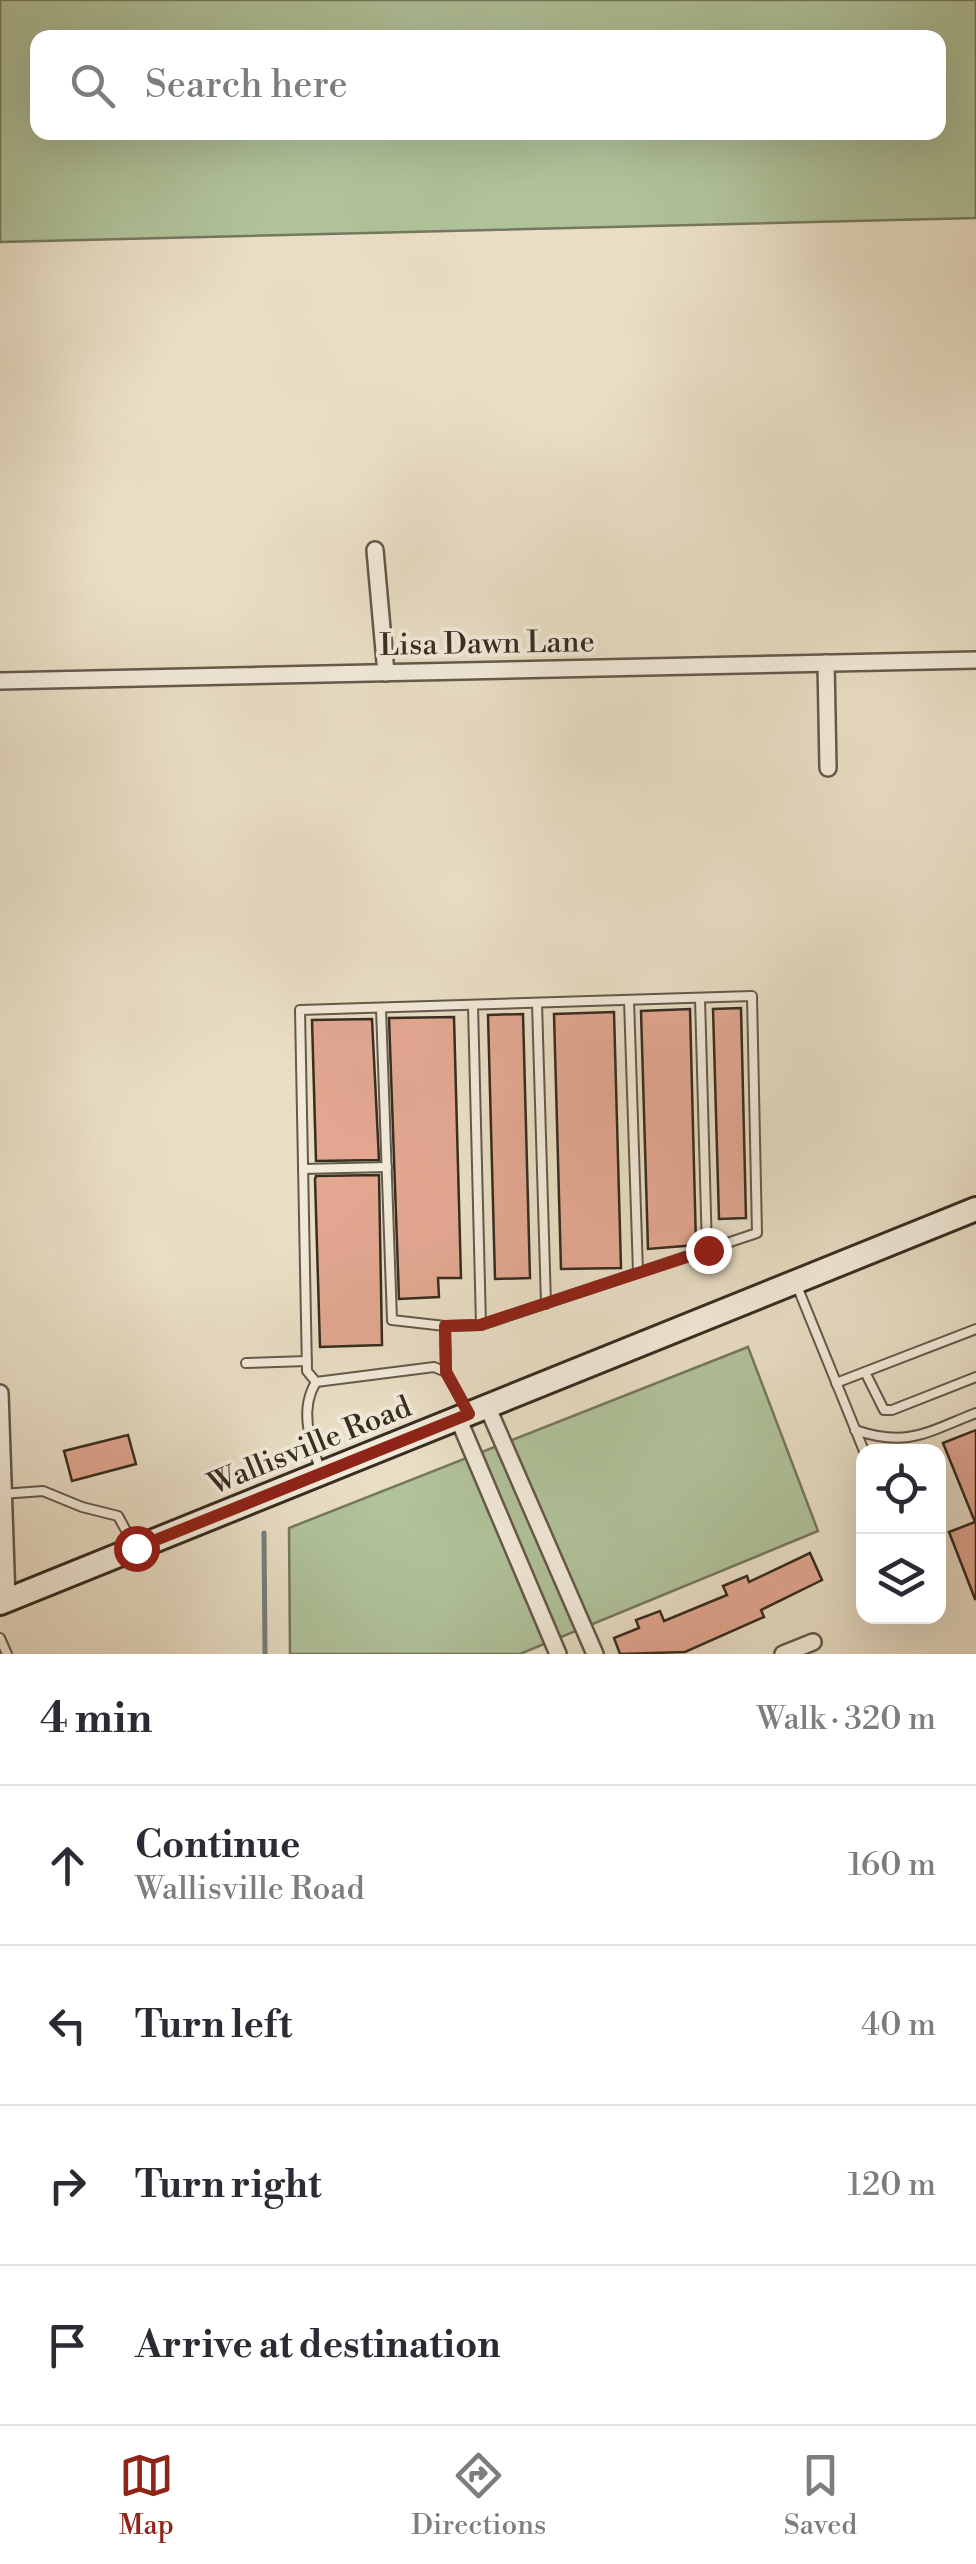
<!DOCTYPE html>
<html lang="en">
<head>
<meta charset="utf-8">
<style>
	body { margin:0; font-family:"Libre Bodoni",serif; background:#f7f7f7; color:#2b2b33 }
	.controls { position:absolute; right:30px; bottom:30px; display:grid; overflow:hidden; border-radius:20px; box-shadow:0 10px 40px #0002 }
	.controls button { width:90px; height:90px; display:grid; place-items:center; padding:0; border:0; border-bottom:2px solid #e1e1e2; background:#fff; color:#2b2b33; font:50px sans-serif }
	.stop { position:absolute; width:30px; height:30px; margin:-22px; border:8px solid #8f2418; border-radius:50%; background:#fff }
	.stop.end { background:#8f2418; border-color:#fff; box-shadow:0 2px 10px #0008 }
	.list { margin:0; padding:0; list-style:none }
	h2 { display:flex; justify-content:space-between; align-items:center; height:130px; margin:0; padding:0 40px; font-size:42px }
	h2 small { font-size:32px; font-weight:400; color:#7c7c81 }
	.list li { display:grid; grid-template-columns:65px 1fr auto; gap:30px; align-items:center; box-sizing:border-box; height:160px; padding:0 40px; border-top:2px solid #e1e1e2 }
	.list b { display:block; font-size:38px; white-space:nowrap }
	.list p { margin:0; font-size:32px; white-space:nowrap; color:#7c7c81 }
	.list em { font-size:32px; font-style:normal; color:#7c7c81 }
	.icon { flex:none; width:55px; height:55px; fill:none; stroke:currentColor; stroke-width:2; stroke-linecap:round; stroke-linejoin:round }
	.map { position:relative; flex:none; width:976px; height:1654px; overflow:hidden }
	.search { position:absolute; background:#fff; box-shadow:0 10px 40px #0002; left:30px; right:30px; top:30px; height:110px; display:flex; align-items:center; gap:25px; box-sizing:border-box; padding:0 35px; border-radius:20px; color:#7c7c81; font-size:38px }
	.sheet { height:770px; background:#fff }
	nav { display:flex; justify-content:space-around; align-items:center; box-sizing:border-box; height:140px; border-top:2px solid #e1e1e2; background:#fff; font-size:28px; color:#7c7c81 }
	nav a { display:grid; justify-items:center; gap:5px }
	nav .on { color:#8f2418 }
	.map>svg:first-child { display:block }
	.green { fill:#b0c29a; stroke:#74785e; stroke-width:2.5; fill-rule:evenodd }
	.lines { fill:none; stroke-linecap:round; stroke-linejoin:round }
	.stream { stroke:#748180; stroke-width:5 }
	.building { fill:#e3a791; stroke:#372d21; stroke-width:2.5 }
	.lane-casing { stroke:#64594a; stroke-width:12 }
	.street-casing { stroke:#64594a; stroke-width:20 }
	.secondary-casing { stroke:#372d21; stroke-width:28 }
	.lane { stroke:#f1ead9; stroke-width:8 }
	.street { stroke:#f1ead9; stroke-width:15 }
	.secondary { stroke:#f1ead9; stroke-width:22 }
	.route { stroke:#8f2418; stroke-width:12 }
	.labels { text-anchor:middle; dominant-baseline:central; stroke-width:8; stroke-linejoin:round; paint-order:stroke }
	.street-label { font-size:30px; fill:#372d21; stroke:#f1ead9 }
</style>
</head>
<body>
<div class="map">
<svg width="976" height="1654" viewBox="0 0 976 1654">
	<rect width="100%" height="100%" fill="#e9dec5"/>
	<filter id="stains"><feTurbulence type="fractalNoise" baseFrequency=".002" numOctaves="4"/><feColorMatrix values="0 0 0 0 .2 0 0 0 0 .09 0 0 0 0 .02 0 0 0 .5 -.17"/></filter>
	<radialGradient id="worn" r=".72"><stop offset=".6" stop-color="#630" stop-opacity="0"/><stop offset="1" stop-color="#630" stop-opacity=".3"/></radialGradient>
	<g class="green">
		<path d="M 0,0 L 976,0 L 976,218 L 0,242 ZM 38,38 L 938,38 L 938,132 L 38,132 Z"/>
		<polygon points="748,1347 818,1531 520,1654 290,1654 289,1528"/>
	</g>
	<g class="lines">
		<polyline class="stream" points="264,1533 265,1654"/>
	</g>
	<g class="building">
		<polygon points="741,1008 746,1218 719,1219 713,1009"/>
		<polygon points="690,1009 696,1245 648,1249 641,1011"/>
		<polygon points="614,1012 621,1268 561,1269 554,1014"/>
		<polygon points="523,1014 530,1278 495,1279 488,1015"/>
		<polygon points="454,1017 461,1278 438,1278 439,1297 399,1299 389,1018"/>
		<polygon points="372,1019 379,1160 316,1161 312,1020"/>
		<polygon points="379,1175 382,1345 320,1347 315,1179 316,1176"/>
		<polygon points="976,1430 976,1599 975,1599 949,1532 975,1522 943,1443"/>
		<polygon points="128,1435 136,1464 72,1481 64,1451"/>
		<polygon points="810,1553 822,1580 761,1610 764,1617 685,1652 620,1654 614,1638 639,1628 636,1620 660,1611 664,1621 727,1595 723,1586 747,1576 749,1582"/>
	</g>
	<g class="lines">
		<g class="lane-casing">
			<g id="lane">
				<polyline points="700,998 707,1250"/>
				<polyline points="629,1000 638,1272"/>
				<polyline points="537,1003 546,1304"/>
				<polyline points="473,1005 481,1325"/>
				<polyline points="381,1008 392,1320 445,1326"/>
				<polyline points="303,1169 387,1167"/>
				<polyline points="797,1286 864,1451"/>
				<polyline points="246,1363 307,1361"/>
				<polyline points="865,1372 884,1410 892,1410 976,1377"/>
				<polyline points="316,1382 307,1371 300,1010 752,996 757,1233 481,1325 445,1326 446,1372"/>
				<polyline points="836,1383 976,1329"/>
				<path d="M 855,1430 C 908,1448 927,1432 976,1413"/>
				<path d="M 320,1469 C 310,1440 299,1410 316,1382 L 434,1367 L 446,1372 L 467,1410"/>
				<polyline points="2,1494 43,1491 82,1507 118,1516 135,1547"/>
				<polyline points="0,1638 7,1654"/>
			</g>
		</g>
		<g class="street-casing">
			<g id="street">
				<polyline points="375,550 386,673"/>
				<polyline points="826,663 828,768"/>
				<polyline points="0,681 976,660"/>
				<polyline points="0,1393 7,1600"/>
				<polyline points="487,1406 595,1654"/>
				<polyline points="458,1418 558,1654"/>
				<polyline points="783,1654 813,1642"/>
			</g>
		</g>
		<g class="secondary-casing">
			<polyline id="secondary" points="0,1603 976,1209"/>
		</g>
		<use href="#lane" class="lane"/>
		<use href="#street" class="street"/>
		<use href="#secondary" class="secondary"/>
	</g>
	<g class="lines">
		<polyline class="route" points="136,1548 469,1414 446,1372 445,1326 480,1325 708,1250"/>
	</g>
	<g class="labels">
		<g class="street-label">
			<text transform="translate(487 644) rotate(-1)">Lisa Dawn Lane</text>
			<text transform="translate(310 1446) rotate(-22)">Wallisville Road</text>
		</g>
	</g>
	<rect width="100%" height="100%" filter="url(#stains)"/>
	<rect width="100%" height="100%" fill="url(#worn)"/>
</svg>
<div class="controls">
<button><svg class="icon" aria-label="locate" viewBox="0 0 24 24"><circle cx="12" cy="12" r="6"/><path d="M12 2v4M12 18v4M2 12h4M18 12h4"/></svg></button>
<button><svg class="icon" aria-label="layers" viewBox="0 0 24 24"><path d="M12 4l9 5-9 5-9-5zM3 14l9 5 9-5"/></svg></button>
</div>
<div class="stop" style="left:136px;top:1548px"></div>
<div class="stop end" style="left:708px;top:1250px"></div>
<div class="search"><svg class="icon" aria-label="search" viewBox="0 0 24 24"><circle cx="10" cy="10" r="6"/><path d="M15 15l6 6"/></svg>Search here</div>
</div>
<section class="sheet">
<h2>4 min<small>Walk · 320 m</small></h2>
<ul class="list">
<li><svg class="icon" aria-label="ahead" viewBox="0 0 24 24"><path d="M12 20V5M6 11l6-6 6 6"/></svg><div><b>Continue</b><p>Wallisville Road</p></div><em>160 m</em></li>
<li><svg class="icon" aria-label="left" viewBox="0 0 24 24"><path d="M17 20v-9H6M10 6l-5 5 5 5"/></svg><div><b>Turn left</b></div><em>40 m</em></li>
<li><svg class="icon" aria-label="right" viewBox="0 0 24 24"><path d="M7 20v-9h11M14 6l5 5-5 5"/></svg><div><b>Turn right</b></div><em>120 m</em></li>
<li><svg class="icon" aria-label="arrive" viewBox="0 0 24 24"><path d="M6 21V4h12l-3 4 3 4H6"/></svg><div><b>Arrive at destination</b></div></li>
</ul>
</section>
<nav>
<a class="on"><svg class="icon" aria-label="map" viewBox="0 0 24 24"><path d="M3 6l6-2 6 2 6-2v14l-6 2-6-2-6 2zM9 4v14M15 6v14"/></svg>Map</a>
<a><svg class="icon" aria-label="directions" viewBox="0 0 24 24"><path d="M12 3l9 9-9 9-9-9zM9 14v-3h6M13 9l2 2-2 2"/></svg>Directions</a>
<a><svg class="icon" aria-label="saved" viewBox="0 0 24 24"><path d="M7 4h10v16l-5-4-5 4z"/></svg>Saved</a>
</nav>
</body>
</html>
